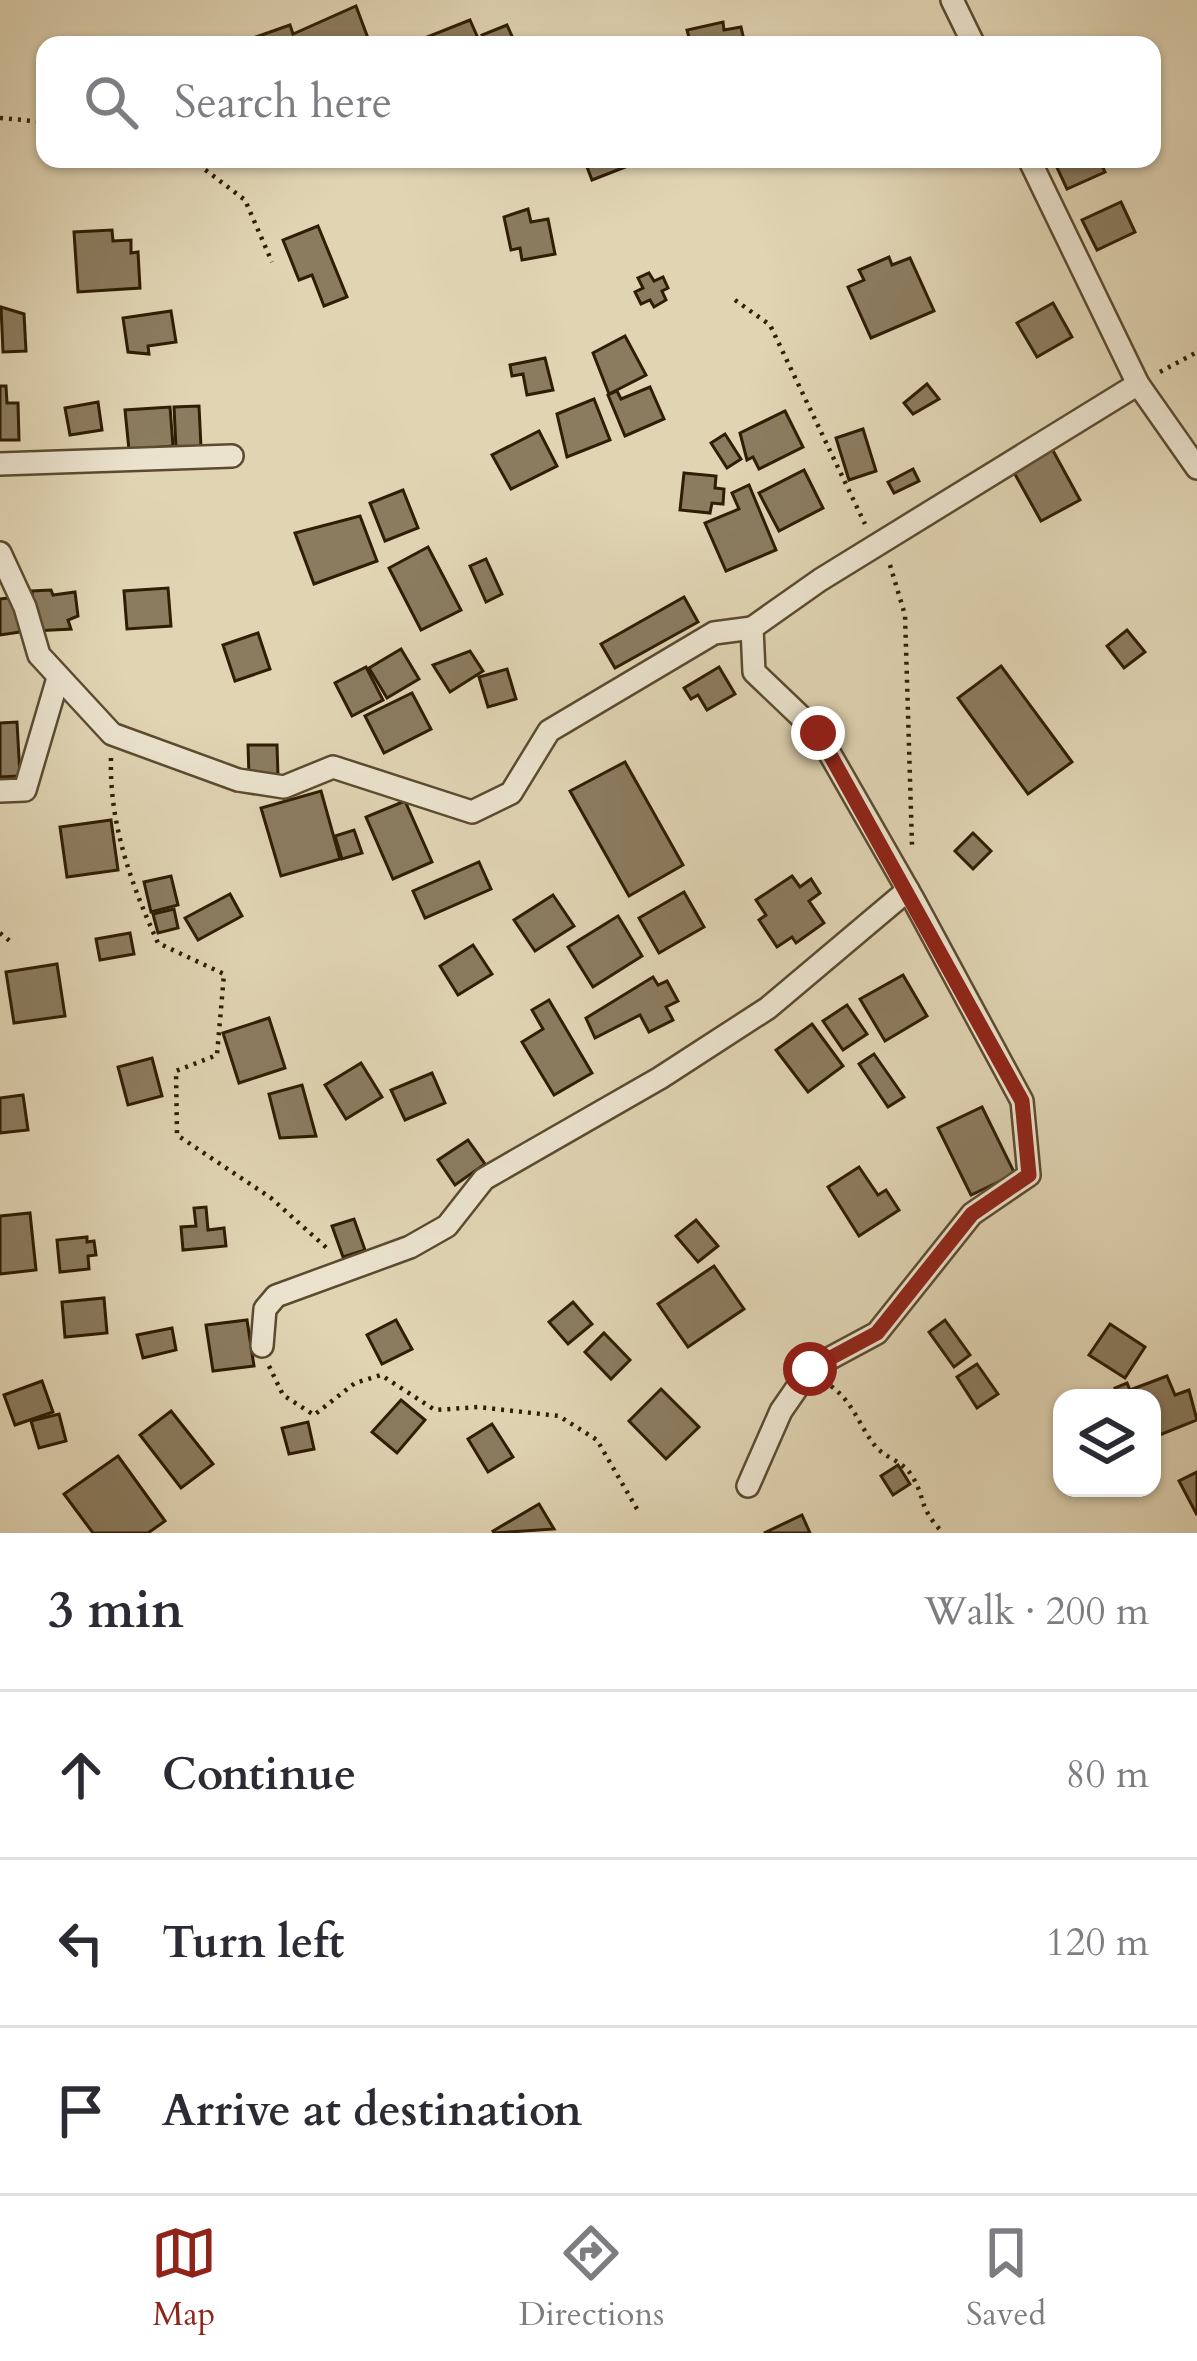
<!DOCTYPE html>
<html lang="en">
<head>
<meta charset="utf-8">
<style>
	body { margin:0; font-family:Cardo,serif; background:#f7f7f7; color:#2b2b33 }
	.controls { position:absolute; right:36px; bottom:36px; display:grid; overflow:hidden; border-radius:24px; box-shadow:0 3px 9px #0004 }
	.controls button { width:108px; height:108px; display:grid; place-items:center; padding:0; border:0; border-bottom:3px solid #e1e1e2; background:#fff; color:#2b2b33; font:60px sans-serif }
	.stop { position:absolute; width:36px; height:36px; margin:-27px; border:9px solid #8f2418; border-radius:50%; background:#fff }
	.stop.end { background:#8f2418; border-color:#fff; box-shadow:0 3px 12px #0008 }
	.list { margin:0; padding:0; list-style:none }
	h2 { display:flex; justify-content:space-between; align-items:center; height:156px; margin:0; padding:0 48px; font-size:51px }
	h2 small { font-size:39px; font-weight:400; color:#7c7c81 }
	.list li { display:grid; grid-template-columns:78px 1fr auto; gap:36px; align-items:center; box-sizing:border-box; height:168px; padding:0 48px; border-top:3px solid #e1e1e2 }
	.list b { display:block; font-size:45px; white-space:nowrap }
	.list em { font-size:39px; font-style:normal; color:#7c7c81 }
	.icon { flex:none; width:66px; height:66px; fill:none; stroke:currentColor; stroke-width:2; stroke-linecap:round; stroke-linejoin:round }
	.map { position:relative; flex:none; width:1197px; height:1533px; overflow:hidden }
	.search { position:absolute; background:#fff; box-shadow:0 3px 9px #0004; left:36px; right:36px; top:36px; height:132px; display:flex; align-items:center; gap:30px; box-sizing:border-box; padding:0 42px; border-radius:24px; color:#7c7c81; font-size:45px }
	.sheet { height:660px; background:#fff }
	nav { display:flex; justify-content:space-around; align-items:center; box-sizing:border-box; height:168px; border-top:3px solid #e1e1e2; background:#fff; font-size:33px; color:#7c7c81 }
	nav a { display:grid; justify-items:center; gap:6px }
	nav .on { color:#8f2418 }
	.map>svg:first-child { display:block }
	.building { fill:#8b7c5f; stroke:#2f1d04; stroke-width:3 }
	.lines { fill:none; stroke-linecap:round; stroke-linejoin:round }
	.street-casing { stroke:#5b4b30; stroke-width:26 }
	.path { stroke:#2f1d04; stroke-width:4.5; stroke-dasharray:3 6; stroke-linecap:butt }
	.street { stroke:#ebe3ce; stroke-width:21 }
	.route { stroke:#8f2418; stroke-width:15 }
</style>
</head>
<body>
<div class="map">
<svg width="1197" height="1533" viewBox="0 0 1197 1533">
	<rect width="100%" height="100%" fill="#e0d4b3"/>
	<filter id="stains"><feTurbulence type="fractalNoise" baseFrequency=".00167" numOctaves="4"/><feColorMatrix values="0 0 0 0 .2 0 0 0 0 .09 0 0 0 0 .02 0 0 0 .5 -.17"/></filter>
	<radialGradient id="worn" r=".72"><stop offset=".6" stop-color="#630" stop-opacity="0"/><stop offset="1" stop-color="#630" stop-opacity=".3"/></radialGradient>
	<g class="building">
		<polygon points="356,6 369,41 359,45 259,45 256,37 290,25 293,34"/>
		<polygon points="470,20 481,45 425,45 422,39"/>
		<polygon points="723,22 724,30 741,27 745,45 691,45 687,30"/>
		<polygon points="507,25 516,45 486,45 482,35"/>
		<polygon points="584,159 624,159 628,166 592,180"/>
		<polygon points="1053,159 1099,159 1105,172 1067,189"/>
		<polygon points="1121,202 1135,232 1097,250 1082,220"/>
		<polygon points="528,209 531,222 548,219 555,254 522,260 520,248 511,250 504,217"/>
		<polygon points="318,226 347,297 324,306 312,275 299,280 283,240"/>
		<polygon points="112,230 113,241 131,240 131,253 138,252 140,288 78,292 74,232"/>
		<polygon points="889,257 892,265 910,258 934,311 871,338 848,287 864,280 859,270"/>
		<polygon points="649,273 654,281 663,277 668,288 662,291 666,300 654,307 650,300 641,304 635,292 643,288 638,278"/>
		<polygon points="1053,303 1072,337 1037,357 1017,323"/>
		<polygon points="1,307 24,314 26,351 3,352"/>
		<polygon points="171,311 176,342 148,346 149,354 128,352 123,318"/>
		<polygon points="625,336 646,375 609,394 593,353"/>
		<polygon points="545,358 553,390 527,395 523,374 512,376 510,365"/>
		<polygon points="927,384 939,399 913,414 904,403"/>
		<polygon points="0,386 6,386 7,403 18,403 19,440 0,440"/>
		<polygon points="650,387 664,419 625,436 608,395 617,391 621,399"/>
		<polygon points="594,399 610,440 567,457 557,414"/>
		<polygon points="98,402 102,430 70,435 65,408"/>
		<polygon points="199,406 201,447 176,448 174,407"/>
		<polygon points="170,407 173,446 129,450 125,410"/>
		<polygon points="785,411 803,447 759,469 753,457 747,460 740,433"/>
		<polygon points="863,429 876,471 849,480 836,438"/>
		<polygon points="539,431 557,466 511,489 492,455"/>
		<polygon points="725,434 741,459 727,468 711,443"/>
		<polygon points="1051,447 1080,500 1041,521 1012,469"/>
		<polygon points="913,469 919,481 894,493 888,482"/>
		<polygon points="804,470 823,508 779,531 759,493"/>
		<polygon points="684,473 716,476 715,488 724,489 723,504 712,503 710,513 680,510"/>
		<polygon points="749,485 776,550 726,571 705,523 739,509 732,493"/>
		<polygon points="403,490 418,528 385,541 370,503"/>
		<polygon points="360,516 377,561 314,584 295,533"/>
		<polygon points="428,547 461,610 421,630 389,568"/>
		<polygon points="486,559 502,594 486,602 470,566"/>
		<polygon points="168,588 171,626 127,629 124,591"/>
		<polygon points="51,590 53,595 75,592 78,616 68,620 71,629 34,631 32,591"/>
		<polygon points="16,597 20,632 0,635 0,599"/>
		<polygon points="684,597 698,622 615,668 601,644"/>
		<polygon points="1127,630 1145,652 1124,668 1107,646"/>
		<polygon points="258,633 270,669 235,681 223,645"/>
		<polygon points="401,649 419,679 387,698 369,668"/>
		<polygon points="470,651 483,671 450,692 433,665"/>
		<polygon points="1001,666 1072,762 1028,794 958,698"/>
		<polygon points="366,667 383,700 352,716 335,683"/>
		<polygon points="719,667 735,694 707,710 698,695 691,699 684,688"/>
		<polygon points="507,669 516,699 488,707 479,677"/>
		<polygon points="412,693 431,729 384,753 365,716"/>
		<polygon points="17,722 20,776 0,777 0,723"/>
		<polygon points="248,745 277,745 278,776 249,776"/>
		<polygon points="625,762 683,865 629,896 570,791"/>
		<polygon points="321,791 340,859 281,876 261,808"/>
		<polygon points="405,801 432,862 393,879 366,817"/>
		<polygon points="111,820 118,870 67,877 60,827"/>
		<polygon points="354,830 362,853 342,859 335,836"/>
		<polygon points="973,833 991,851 973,869 955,851"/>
		<polygon points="479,862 491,889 425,918 413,891"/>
		<polygon points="171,876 178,905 151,912 144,882"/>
		<polygon points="792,876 800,887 811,879 820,893 809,901 824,923 796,943 792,937 777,947 759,920 766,915 756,900"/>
		<polygon points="684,892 704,927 659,953 639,918"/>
		<polygon points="230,894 242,916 198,940 185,918"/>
		<polygon points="553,895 574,926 535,951 514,920"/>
		<polygon points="174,909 178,928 158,933 153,914"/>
		<polygon points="618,916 642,956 593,987 568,947"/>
		<polygon points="130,933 134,954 100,960 96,939"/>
		<polygon points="473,945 492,974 458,995 440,966"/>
		<polygon points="57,964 65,1016 14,1023 6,972"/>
		<polygon points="903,975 927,1016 885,1041 860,999"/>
		<polygon points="653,977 658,985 667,981 678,1001 666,1007 673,1020 649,1032 640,1015 595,1038 586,1018"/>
		<polygon points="549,1000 592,1073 554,1095 522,1042 543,1029 532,1010"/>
		<polygon points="847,1005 867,1034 843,1050 823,1021"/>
		<polygon points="269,1018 285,1068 239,1083 223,1033"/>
		<polygon points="812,1024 843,1066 808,1092 776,1050"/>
		<polygon points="874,1054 904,1097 888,1107 859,1064"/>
		<polygon points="152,1058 162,1096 128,1105 118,1067"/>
		<polygon points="361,1063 382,1097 346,1119 325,1085"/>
		<polygon points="432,1073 445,1103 405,1120 391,1090"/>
		<polygon points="302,1085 316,1136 280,1138 269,1094"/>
		<polygon points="23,1095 28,1130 0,1133 0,1098"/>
		<polygon points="982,1107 1015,1174 971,1195 938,1128"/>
		<polygon points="468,1140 485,1164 455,1185 438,1160"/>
		<polygon points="859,1167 878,1195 886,1190 899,1210 859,1236 828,1187"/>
		<polygon points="206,1207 208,1230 224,1228 226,1246 183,1250 181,1227 196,1226 194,1208"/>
		<polygon points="30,1213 36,1270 0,1274 0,1216"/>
		<polygon points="354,1219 365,1250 343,1257 332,1226"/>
		<polygon points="696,1220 718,1246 698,1262 676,1236"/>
		<polygon points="87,1237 87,1242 94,1241 96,1255 88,1256 89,1269 60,1272 57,1240"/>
		<polygon points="714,1266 744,1309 688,1347 658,1304"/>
		<polygon points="104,1298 107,1333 65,1337 62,1302"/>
		<polygon points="573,1302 592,1324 568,1344 549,1322"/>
		<polygon points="247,1320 254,1366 213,1371 206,1325"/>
		<polygon points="396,1320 412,1349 382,1364 367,1335"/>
		<polygon points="945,1320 970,1355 954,1367 929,1332"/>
		<polygon points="1110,1324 1145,1347 1125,1378 1089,1355"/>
		<polygon points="172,1328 176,1350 143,1358 137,1335"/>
		<polygon points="604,1333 630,1360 611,1379 585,1352"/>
		<polygon points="977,1364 998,1394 977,1408 957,1377"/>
		<polygon points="1167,1376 1175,1395 1189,1390 1197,1420 1152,1438 1152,1398 1119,1398 1115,1388 1127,1383 1130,1390"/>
		<polygon points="42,1381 53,1412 15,1425 4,1395"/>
		<polygon points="661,1389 699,1427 666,1459 629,1421"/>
		<polygon points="401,1400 425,1420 397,1453 372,1432"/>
		<polygon points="171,1411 213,1464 181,1488 140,1435"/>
		<polygon points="59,1414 66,1441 39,1448 31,1421"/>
		<polygon points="308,1422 314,1449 289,1454 282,1428"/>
		<polygon points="492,1424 513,1457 488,1472 468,1439"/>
		<polygon points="118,1456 165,1521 148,1533 93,1533 64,1494"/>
		<polygon points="898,1465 910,1484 893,1495 881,1476"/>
		<polygon points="1197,1472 1197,1515 1179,1481"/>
		<polygon points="539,1504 554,1529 494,1533 493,1531"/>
		<polygon points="802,1515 810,1533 764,1533"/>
	</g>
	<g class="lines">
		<g class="street-casing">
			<g id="street">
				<polyline points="952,0 974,45"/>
				<polyline points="1029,159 1138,384 1197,468"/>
				<polyline points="0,464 232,456"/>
				<polyline points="0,553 25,607 39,655 112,734 238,780 284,787 333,767 472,812 511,793 549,731 714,633 752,628"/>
				<polyline points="0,791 25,790 58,678"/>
				<polyline points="262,1346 265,1309 276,1296 410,1247 447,1226 484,1179 660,1078 768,1008 908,890"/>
				<polyline points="748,1486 781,1411 810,1369 877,1333 972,1214 1029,1175 1022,1101 913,899 818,733 754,672 752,628 820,580 1138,384"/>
			</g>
		</g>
		<g class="path">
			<polyline points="0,118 45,122"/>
			<polyline points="191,159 245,200 272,262"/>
			<polyline points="735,300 770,325 865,524"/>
			<polyline points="1160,372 1197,352"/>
			<polyline points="890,565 905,615 912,845"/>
			<path d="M 111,758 C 109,823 131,884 158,943 L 224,974 L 217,1055 L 176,1071 L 177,1135 L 271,1198 L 330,1251"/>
			<polyline points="0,933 11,942"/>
			<polyline points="269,1366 283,1395 314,1415 355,1383 381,1375 435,1410 478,1407 559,1416 597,1440 637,1509"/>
			<path d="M 831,1386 C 854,1403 859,1426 876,1447 C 887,1459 903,1461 912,1476 C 927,1501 917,1505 943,1533"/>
		</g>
		<use href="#street" class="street"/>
	</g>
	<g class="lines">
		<polyline class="route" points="810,1369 877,1333 972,1214 1029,1175 1022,1101 818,733"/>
	</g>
	<rect width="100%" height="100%" filter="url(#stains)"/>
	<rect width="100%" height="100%" fill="url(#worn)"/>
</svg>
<div class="controls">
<button><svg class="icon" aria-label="layers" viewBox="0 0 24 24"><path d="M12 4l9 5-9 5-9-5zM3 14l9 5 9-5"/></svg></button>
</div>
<div class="stop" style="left:810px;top:1369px"></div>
<div class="stop end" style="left:818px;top:733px"></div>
<div class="search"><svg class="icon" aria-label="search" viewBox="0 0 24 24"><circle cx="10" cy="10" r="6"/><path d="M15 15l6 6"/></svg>Search here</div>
</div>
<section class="sheet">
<h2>3 min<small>Walk · 200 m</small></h2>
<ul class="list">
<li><svg class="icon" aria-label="ahead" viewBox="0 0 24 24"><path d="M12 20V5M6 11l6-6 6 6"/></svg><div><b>Continue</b></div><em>80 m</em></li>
<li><svg class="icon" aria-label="left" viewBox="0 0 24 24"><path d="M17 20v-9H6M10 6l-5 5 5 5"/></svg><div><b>Turn left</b></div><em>120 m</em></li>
<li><svg class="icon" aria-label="arrive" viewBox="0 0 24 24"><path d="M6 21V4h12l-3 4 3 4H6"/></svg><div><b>Arrive at destination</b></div></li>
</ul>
</section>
<nav>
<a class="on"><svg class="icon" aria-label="map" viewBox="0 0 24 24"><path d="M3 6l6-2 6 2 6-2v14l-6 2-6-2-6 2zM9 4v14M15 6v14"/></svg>Map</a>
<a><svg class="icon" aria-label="directions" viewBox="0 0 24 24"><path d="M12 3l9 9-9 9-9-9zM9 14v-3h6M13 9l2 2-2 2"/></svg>Directions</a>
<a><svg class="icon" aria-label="saved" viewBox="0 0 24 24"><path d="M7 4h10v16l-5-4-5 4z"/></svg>Saved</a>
</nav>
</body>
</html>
